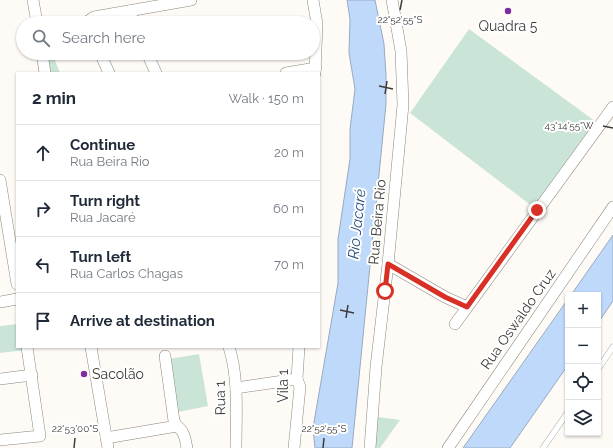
<!DOCTYPE html>
<html lang="en">
<head>
<meta charset="utf-8">
<style>
	body { margin:0; font-family:Raleway,sans-serif; background:#f2f2f3; color:#1f2937 }
	.controls { position:absolute; right:12px; bottom:12px; display:grid; overflow:hidden; border-radius:0px; box-shadow:0 1px 3px #0004 }
	.controls button { width:36px; height:36px; display:grid; place-items:center; padding:0; border:0; border-bottom:1px solid #e0e1e3; background:#fff; color:#1f2937; font:20px sans-serif }
	.stop { position:absolute; width:12px; height:12px; margin:-9px; border:3px solid #d93025; border-radius:50%; background:#fff }
	.stop.end { background:#d93025; border-color:#fff; box-shadow:0 1px 4px #0008 }
	.list { margin:0; padding:0; list-style:none }
	h2 { display:flex; justify-content:space-between; align-items:center; height:52px; margin:0; padding:0 16px; font-size:17px }
	h2 small { font-size:13px; font-weight:400; color:#747a83 }
	.list li { display:grid; grid-template-columns:26px 1fr auto; gap:12px; align-items:center; box-sizing:border-box; height:56px; padding:0 16px; border-top:1px solid #e0e1e3 }
	.list b { display:block; font-size:15px; white-space:nowrap }
	.list p { margin:0; font-size:13px; white-space:nowrap; color:#747a83 }
	.list em { font-size:13px; font-style:normal; color:#747a83 }
	.icon { flex:none; width:22px; height:22px; fill:none; stroke:currentColor; stroke-width:2; stroke-linecap:round; stroke-linejoin:round }
	.map { position:relative; flex:none; width:613px; height:448px; overflow:hidden }
	.search { position:absolute; background:#fff; box-shadow:0 1px 3px #0004; left:16px; top:16px; width:304px; height:44px; display:flex; align-items:center; gap:10px; box-sizing:border-box; padding:0 14px; border-radius:22px; color:#747a83; font-size:15px }
	.panel { position:absolute; background:#fff; box-shadow:0 1px 3px #0004; left:16px; top:72px; width:304px; height:276px; border-radius:0px }
	.map>svg:first-child { display:block }
	.green { fill:#cae5d7 }
	.water { fill:#bfd9fa; stroke:#98aac0 }
	.lines { fill:none; stroke-linecap:round; stroke-linejoin:round }
	.lane-casing { stroke:#8b867e; stroke-width:6 }
	.street-casing { stroke:#8b867e; stroke-width:12 }
	.lane { stroke:#fff; stroke-width:5.5 }
	.street { stroke:#fff; stroke-width:11 }
	.route { stroke:#d93025; stroke-width:5 }
	.ticks { fill:none; stroke:#3e3c39; stroke-width:1.5 }
	.poi-dot { fill:#7f2d9c; stroke:#fff; stroke-width:1.5 }
	.labels { text-anchor:middle; dominant-baseline:central; stroke-width:4; stroke-linejoin:round; paint-order:stroke }
	.poi-label { font-size:14px; fill:#3e3c39; stroke:#fff }
	.street-label { font-size:14px; fill:#3e3c39; stroke:#fff }
	.water-label { font-size:15px; font-style:italic; fill:#2d507c; stroke:#fff }
	.ticks-label { font-size:10px; text-anchor:middle; fill:#3e3c39; stroke:#fff; stroke-width:4; stroke-linejoin:round; paint-order:stroke }
</style>
</head>
<body>
<div class="map">
<svg width="613" height="448" viewBox="0 0 613 448">
	<rect width="100%" height="100%" fill="#fefbf6"/>
	<g class="green">
		<polygon points="469,29 599,124 537,210 410,113"/>
		<polygon points="47,53 52,53 60,73 51,73"/>
		<polygon points="17,324 17,347 24,347 25,350 0,353 0,326"/>
		<polygon points="199,354 208,406 178,412 169,359"/>
		<polygon points="378,417 400,420 380,448 374,448"/>
	</g>
	<g class="water">
		<polygon points="347,0 375,0 384,44 386,75 386,104 352,448 315,448 313,428 338,283 338,239 350,159 350,129 355,89 349,53 350,19"/>
		<polygon points="613,235 613,301 598,323 598,295 571,295"/>
		<polygon points="568,299 568,365 510,448 463,448"/>
	</g>
	<g class="lines">
		<g class="lane-casing">
			<g id="lane">
				<polyline points="598,369 613,347"/>
				<polyline points="543,448 568,412"/>
			</g>
		</g>
		<g class="street-casing">
			<g id="street">
				<polyline points="33,0 37,23"/>
				<polyline points="313,0 317,24 315,73"/>
				<polyline points="129,11 134,23"/>
				<polyline points="88,23 88,21 94,17 191,0"/>
				<polyline points="42,53 45,73"/>
				<polyline points="100,53 109,73"/>
				<polyline points="147,53 156,73"/>
				<polyline points="286,73 316,68"/>
				<polyline points="0,180 17,284"/>
				<polyline points="388,264 445,297 467,307"/>
				<polyline points="0,302 17,299"/>
				<polyline points="455,324 613,107"/>
				<polyline points="91,347 108,448"/>
				<path d="M 229,347 C 239,379 236,414 236,448"/>
				<polyline points="0,379 32,375"/>
				<polyline points="236,388 297,379"/>
				<path d="M 177,426 C 185,432 185,439 187,448"/>
				<polyline points="106,438 177,426 174,421 165,356"/>
				<polyline points="0,440 40,436 27,347"/>
				<polyline points="294,448 300,387 297,379 299,347"/>
				<polyline points="370,448 376,367 388,264 403,105 401,51 392,0"/>
				<polyline points="448,448 613,207"/>
			</g>
		</g>
		<use href="#lane" class="lane"/>
		<use href="#street" class="street"/>
	</g>
	<g class="lines">
		<polyline class="route" points="385,291 388,264 445,297 467,307 537,210"/>
	</g>
	<path class="ticks" d="M 400,10 L 402,0M 379,86 L 393,89M 385,94 L 387,81M 603,126 L 613,128M 340,310 L 354,313M 346,318 L 348,305M 74,448 L 75,438M 323,448 L 324,438"/>
	<g class="poi-dot">
		<circle cx="508" cy="11" r="4"/>
		<circle cx="84" cy="374" r="4"/>
	</g>
	<g class="labels">
		<g class="poi-label">
			<text x="508" y="26">Quadra 5</text>
			<text x="92" y="374" text-anchor="start">Sacolão</text>
		</g>
		<g class="street-label">
			<text transform="translate(377 222) rotate(-85)">Rua Beira Rio</text>
			<text transform="translate(518 319) rotate(-55)">Rua Oswaldo Cruz</text>
			<text transform="translate(283 386) rotate(-90)">Vila 1</text>
			<text transform="translate(220 398) rotate(-91)">Rua 1</text>
		</g>
		<g class="water-label">
			<text transform="translate(357 224) rotate(-84)">Rio Jacaré</text>
		</g>
	</g>
	<g class="ticks-label">
		<text x="400" y="23">22°52'55"S</text>
		<text x="569" y="129">43°14'55"W</text>
		<text x="75" y="432">22°53'00"S</text>
		<text x="324" y="432">22°52'55"S</text>
	</g>
</svg>
<div class="controls">
<button>+</button>
<button>−</button>
<button><svg class="icon" aria-label="locate" viewBox="0 0 24 24"><circle cx="12" cy="12" r="6"/><path d="M12 2v4M12 18v4M2 12h4M18 12h4"/></svg></button>
<button><svg class="icon" aria-label="layers" viewBox="0 0 24 24"><path d="M12 4l9 5-9 5-9-5zM3 14l9 5 9-5"/></svg></button>
</div>
<div class="stop" style="left:385px;top:291px"></div>
<div class="stop end" style="left:537px;top:210px"></div>
<div class="search"><svg class="icon" aria-label="search" viewBox="0 0 24 24"><circle cx="10" cy="10" r="6"/><path d="M15 15l6 6"/></svg>Search here</div>
<section class="panel">
<h2>2 min<small>Walk · 150 m</small></h2>
<ul class="list">
<li><svg class="icon" aria-label="ahead" viewBox="0 0 24 24"><path d="M12 20V5M6 11l6-6 6 6"/></svg><div><b>Continue</b><p>Rua Beira Rio</p></div><em>20 m</em></li>
<li><svg class="icon" aria-label="right" viewBox="0 0 24 24"><path d="M7 20v-9h11M14 6l5 5-5 5"/></svg><div><b>Turn right</b><p>Rua Jacaré</p></div><em>60 m</em></li>
<li><svg class="icon" aria-label="left" viewBox="0 0 24 24"><path d="M17 20v-9H6M10 6l-5 5 5 5"/></svg><div><b>Turn left</b><p>Rua Carlos Chagas</p></div><em>70 m</em></li>
<li><svg class="icon" aria-label="arrive" viewBox="0 0 24 24"><path d="M6 21V4h12l-3 4 3 4H6"/></svg><div><b>Arrive at destination</b></div></li>
</ul>
</section>
</div>
</body>
</html>
